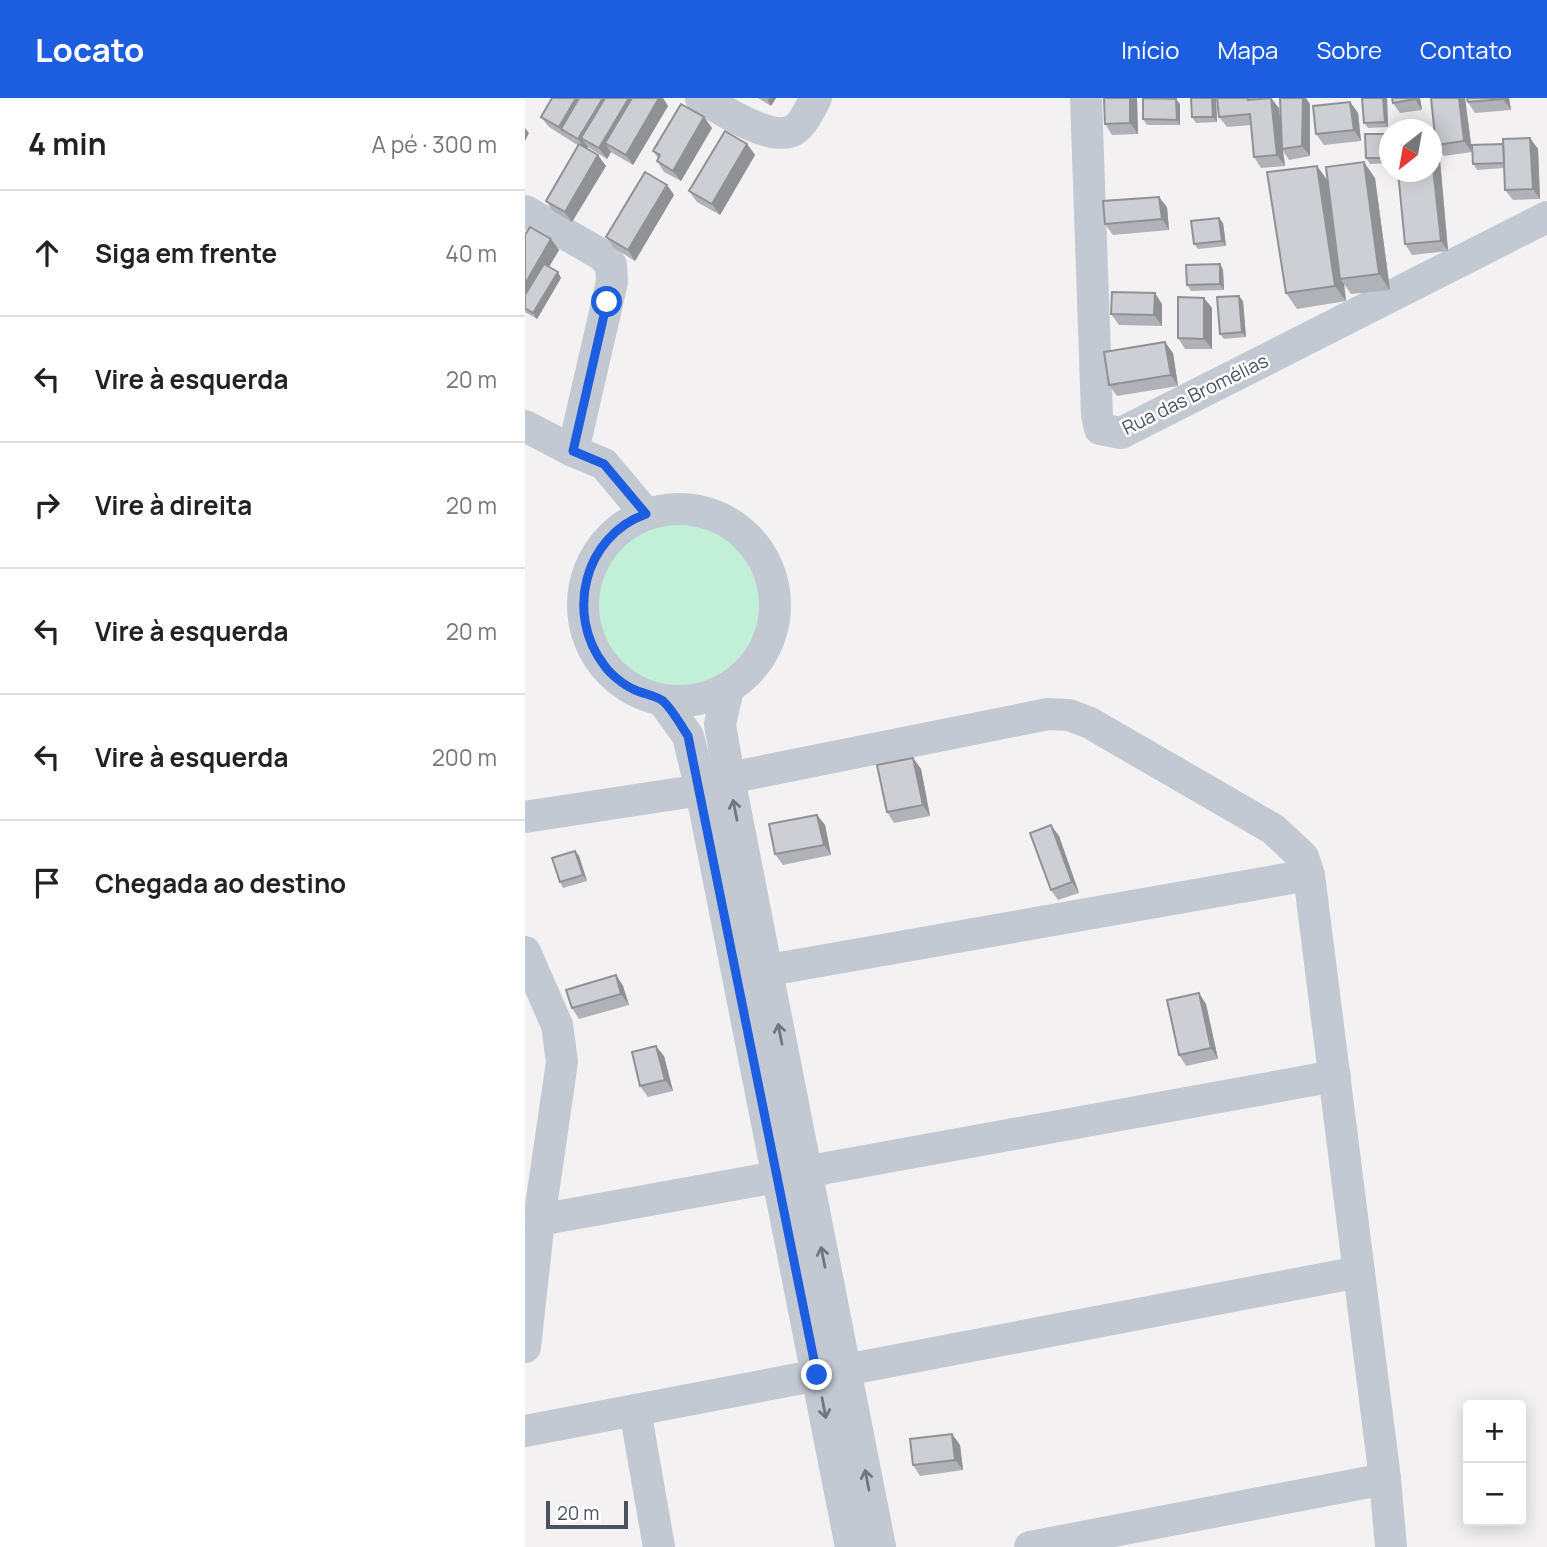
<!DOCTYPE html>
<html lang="pt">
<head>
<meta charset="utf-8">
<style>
	body { margin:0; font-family:Manrope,sans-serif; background:#f2f2f2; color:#222 }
	.controls { position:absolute; right:21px; bottom:21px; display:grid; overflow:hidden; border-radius:7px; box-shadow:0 4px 18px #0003 }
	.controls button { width:63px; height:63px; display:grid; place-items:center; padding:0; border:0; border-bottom:2px solid #e0e0e0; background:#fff; color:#222; font:35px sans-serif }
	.compass { position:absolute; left:854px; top:21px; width:63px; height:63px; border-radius:50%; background:#fff; box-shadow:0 4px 18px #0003; rotate:211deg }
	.scale { position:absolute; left:21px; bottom:18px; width:82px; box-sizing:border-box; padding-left:7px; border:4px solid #49525e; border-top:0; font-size:19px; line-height:24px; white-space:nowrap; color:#49525e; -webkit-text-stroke:5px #fff; paint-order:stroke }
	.stop { position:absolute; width:21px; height:21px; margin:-16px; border:5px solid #1d5ee0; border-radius:50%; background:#fff }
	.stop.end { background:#1d5ee0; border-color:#fff; box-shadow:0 2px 7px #0008 }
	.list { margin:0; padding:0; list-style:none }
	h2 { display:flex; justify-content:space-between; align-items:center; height:91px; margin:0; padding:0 28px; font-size:30px }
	h2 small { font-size:23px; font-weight:400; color:#767676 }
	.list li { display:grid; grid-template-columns:46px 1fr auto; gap:21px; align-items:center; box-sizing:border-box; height:126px; padding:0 28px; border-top:2px solid #e0e0e0 }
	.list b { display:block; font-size:26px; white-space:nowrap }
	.list em { font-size:23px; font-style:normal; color:#767676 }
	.icon { flex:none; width:38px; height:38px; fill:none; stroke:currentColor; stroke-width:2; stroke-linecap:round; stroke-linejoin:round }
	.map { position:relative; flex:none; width:1022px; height:1449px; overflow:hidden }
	header { display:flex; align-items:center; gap:42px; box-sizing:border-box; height:98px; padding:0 35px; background:#1d5ee0; color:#fff }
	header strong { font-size:33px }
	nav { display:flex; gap:38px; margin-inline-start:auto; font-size:24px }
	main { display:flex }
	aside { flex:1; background:#fff }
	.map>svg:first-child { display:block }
	.green { fill:#c1efd7 }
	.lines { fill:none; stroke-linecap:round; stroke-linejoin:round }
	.minor { stroke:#c2c9d2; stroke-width:32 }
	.wall { fill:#b1b2b7 }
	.shaded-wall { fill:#909195 }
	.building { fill:#cecfd5; stroke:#909195; stroke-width:2 }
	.oneway { stroke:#6d7681 }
	.route { stroke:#1d5ee0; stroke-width:9 }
	.labels { text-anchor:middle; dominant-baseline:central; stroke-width:5; stroke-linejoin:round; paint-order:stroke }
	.street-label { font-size:19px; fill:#49525e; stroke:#fff }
</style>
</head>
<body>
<header>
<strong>Locato</strong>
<nav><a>Início</a><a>Mapa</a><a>Sobre</a><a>Contato</a></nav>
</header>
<main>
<aside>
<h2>4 min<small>A pé · 300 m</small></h2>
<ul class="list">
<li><svg class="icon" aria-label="ahead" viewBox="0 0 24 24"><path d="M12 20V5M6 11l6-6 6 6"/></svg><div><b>Siga em frente</b></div><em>40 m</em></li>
<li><svg class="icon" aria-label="left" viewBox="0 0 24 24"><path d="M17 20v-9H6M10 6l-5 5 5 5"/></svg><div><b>Vire à esquerda</b></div><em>20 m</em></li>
<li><svg class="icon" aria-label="right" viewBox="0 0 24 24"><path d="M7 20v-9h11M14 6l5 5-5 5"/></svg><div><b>Vire à direita</b></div><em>20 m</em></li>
<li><svg class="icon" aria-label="left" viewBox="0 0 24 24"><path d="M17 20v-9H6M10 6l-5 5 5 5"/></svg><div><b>Vire à esquerda</b></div><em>20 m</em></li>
<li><svg class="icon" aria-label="left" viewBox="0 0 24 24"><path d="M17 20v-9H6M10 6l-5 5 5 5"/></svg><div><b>Vire à esquerda</b></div><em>200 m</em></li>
<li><svg class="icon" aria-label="arrive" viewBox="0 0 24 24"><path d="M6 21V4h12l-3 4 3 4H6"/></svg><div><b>Chegada ao destino</b></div></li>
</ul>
</aside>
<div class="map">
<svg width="1022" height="1449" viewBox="0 0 1022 1449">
	<rect width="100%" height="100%" fill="#f3f1f1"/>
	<circle class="green" cx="154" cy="507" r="82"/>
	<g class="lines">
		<g class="minor">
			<path d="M 176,0 C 196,11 246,45 269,32 C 279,26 285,10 291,0"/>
			<polyline points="561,0 572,317 575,331 596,335 1022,119"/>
			<polyline points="0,113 77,157 86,167 87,184 48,353 79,366 121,416"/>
			<polyline points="0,328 48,353"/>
			<circle cx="154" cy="507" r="96"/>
			<polyline points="203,591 195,626 204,680 355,1449"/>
			<polyline points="137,602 163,638 176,692 326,1449"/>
			<polyline points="204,680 523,616 544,617 565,625 748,731 778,759 784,777 860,1381 866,1449"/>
			<polyline points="0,719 176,692"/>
			<polyline points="0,854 32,927 37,964 14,1122 0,1249"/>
			<polyline points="221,876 784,777"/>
			<polyline points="14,1122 810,978"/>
			<polyline points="110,1312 134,1449"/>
			<polyline points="0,1333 834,1174"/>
			<polyline points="505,1449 860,1381"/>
		</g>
	</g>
	<g class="wall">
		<polygon points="233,0 251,0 246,8"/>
		<polygon points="579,0 612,0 613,36 587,37 580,26"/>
		<polygon points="666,0 691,0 692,24 671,25 667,19"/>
		<polygon points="692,0 729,0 754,10 756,34 785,6 785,58 764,62 758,53 760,68 736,70 729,59 726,27 702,29 694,19"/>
		<polygon points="837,0 862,0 863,29 843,30 839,25"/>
		<polygon points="867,0 895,0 897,12 875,15 868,5"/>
		<polygon points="906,0 940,0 947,54 919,58 911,47"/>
		<polygon points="942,0 984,0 986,12 950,15 943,4"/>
		<polygon points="825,4 833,15 836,43 799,47 791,36"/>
		<polygon points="655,6 655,27 622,27 618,21"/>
		<polygon points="143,8 108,67 86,54 82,61 63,49 62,50 81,68 47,124 28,113 21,103 54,48 24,29 16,19"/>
		<polygon points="179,19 187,30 156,83 139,74 132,63 133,60 128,53"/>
		<polygon points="864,39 864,65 845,66 841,60"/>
		<polygon points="1005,40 1013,51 1015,101 988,102 980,92 979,70 952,72 948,66 978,46"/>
		<polygon points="222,46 230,57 195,117 172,104 164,93"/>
		<polygon points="907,52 915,62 923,153 887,157 880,146"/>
		<polygon points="850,80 865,192 826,196 819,186 821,203 772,211 761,195 802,82"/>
		<polygon points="142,87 149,97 110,163 89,150 81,139"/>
		<polygon points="642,109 644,132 588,137 580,126"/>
		<polygon points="694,120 698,125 701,148 673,151 669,146"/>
		<polygon points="0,137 26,141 34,152 24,169 36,180 12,221 0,214"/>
		<polygon points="695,166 698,172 699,192 666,193 662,187"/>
		<polygon points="679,200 687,210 687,251 660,251 653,240"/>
		<polygon points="718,203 721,239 699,241 695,236"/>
		<polygon points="637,206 637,228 594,227 586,216"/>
		<polygon points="648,255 653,288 592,298 584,287"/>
		<polygon points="388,660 396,671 405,718 369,725 362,714"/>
		<polygon points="292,717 300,727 306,757 258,767 250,756"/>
		<polygon points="534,738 554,795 533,802 526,792"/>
		<polygon points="50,753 54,758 62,783 38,790 35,784"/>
		<polygon points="91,877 98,888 104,907 54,921 47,910"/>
		<polygon points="681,906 693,961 661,968 654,957"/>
		<polygon points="139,958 148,993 123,999 115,988"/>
		<polygon points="427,1336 435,1347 438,1372 395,1378 388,1367"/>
	</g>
	<g class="shaded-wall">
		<polygon points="51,0 65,0 36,31 41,40 34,29"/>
		<polygon points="78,0 91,0 56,40 63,49 61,52 53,41"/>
		<polygon points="104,0 118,0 80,45 86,54 82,61 74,50"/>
		<polygon points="134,0 138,0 143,8 108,67 101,57"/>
		<polygon points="244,0 251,0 246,8 243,3"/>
		<polygon points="605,0 612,0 613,36 605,25"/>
		<polygon points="687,0 691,0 692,24 688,19"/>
		<polygon points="746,0 754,10 758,51 757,51 758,53 760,68 752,57"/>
		<polygon points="778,0 781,0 785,6 785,58 777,48"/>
		<polygon points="858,0 862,0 863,29 860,24"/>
		<polygon points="889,0 895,0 897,12 890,1"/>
		<polygon points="934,0 940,0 947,54 939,43"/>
		<polygon points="978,0 984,0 986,12 978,1"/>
		<polygon points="651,1 655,6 655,27 652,22"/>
		<polygon points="825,4 833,15 836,43 829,32"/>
		<polygon points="179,19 187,30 156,83 148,73"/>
		<polygon points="0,30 4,35 0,43"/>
		<polygon points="862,36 864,39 864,62 863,60"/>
		<polygon points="1005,40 1013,51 1015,101 1008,91"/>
		<polygon points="222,46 230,57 195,117 187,106"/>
		<polygon points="907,52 915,62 923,153 916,143"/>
		<polygon points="73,57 81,68 47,124 40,114"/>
		<polygon points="839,64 850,80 865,192 854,176"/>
		<polygon points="792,68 803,83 815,181 819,186 821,203 810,188"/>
		<polygon points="142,87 149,97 110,163 103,152"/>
		<polygon points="634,99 642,109 644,132 637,121"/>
		<polygon points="694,120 698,125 701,148 697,143"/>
		<polygon points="26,141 34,152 0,209 0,186"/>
		<polygon points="695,166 698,172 699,192 695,186"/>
		<polygon points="33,174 36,180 12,221 8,215"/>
		<polygon points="630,195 637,206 637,228 629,217"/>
		<polygon points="714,198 718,203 721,239 717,234"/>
		<polygon points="679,200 687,210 687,251 679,241"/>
		<polygon points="640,244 648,255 653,288 646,277"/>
		<polygon points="388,660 396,671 405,718 398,707"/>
		<polygon points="292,717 300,727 306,757 299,747"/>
		<polygon points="526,727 534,738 554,795 547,784"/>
		<polygon points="50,753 54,758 62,783 58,777"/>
		<polygon points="91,877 98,888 104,907 96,896"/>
		<polygon points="674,895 681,906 693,961 686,950"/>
		<polygon points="131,948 139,958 148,993 140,982"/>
		<polygon points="427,1336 435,1347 438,1372 430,1362"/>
	</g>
	<g class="building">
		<polygon points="27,0 51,0 34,29 16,19"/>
		<polygon points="54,0 78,0 53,41 36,31"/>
		<polygon points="80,0 104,0 74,50 56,40"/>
		<polygon points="107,0 134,0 101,57 80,45"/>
		<polygon points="579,0 605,0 605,25 580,26"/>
		<polygon points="618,0 651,1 652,22 618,21"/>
		<polygon points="666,0 687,0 688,19 667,19"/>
		<polygon points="692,0 723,0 723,2 746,0 752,57 729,59 725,16 694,19"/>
		<polygon points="755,0 778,0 777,48 757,51"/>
		<polygon points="837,0 858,0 860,24 839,25"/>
		<polygon points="867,0 889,0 890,1 868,5"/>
		<polygon points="906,0 934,0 939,43 911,47"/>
		<polygon points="942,0 978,0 978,1 943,4"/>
		<polygon points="825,4 829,32 791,36 788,8"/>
		<polygon points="156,6 179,19 148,73 132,63 135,57 128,53"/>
		<polygon points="200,33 222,46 187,106 164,93"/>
		<polygon points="840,36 862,36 863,60 841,60"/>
		<polygon points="1005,40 1008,91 980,92 978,41"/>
		<polygon points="54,46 73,57 40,114 21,103"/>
		<polygon points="978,46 979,65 948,66 947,47"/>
		<polygon points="906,52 916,143 880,146 873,74 906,74"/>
		<polygon points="839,64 854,176 815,181 801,69"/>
		<polygon points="792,68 810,188 761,195 742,74"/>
		<polygon points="120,74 142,87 103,152 81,139"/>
		<polygon points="634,99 637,121 580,126 578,103"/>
		<polygon points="694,120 697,143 669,146 666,123"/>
		<polygon points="5,129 26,141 0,186 0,137"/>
		<polygon points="19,166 33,174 8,215 0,210 0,197"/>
		<polygon points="695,166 695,186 662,187 661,167"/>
		<polygon points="587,194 630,195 629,217 586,216"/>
		<polygon points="714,198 717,234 695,236 692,199"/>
		<polygon points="653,199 679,200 679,241 653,240"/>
		<polygon points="640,244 646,277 584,287 579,254"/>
		<polygon points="388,660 398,707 362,714 352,667"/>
		<polygon points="292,717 299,747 250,756 244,726"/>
		<polygon points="526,727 547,784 526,792 505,735"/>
		<polygon points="50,753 58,777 35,784 27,760"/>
		<polygon points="91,877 96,896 47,910 41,892"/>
		<polygon points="674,895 686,950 654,957 642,902"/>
		<polygon points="131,948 140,982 115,988 107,954"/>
		<polygon points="427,1336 430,1362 388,1367 385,1341"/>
	</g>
	<defs><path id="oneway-shaft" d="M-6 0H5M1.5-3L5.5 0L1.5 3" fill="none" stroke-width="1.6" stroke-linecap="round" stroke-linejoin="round" transform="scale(1.75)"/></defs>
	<g class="oneway">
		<use href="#oneway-shaft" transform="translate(210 712) rotate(-101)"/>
		<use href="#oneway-shaft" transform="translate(255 936) rotate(-101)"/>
		<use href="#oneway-shaft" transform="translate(298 1159) rotate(-101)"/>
		<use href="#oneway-shaft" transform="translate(299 1310) rotate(79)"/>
		<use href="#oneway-shaft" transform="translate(342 1382) rotate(-101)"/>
	</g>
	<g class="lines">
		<path class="route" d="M 82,204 L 48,353 L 79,366 L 121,416 C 59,438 40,516 79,567 C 85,576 99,587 108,591 C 117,596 131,597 138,603 C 148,612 156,628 163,638 L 292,1277"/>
	</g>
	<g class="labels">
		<g class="street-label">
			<text transform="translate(670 296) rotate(-26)">Rua das Bromélias</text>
		</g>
	</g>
</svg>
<div class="controls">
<button>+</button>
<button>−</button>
</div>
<svg class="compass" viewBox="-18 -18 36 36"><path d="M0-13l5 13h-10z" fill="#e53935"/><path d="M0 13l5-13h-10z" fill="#767676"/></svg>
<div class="scale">20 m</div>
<div class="stop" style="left:82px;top:204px"></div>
<div class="stop end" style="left:292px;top:1277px"></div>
</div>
</main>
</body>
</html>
